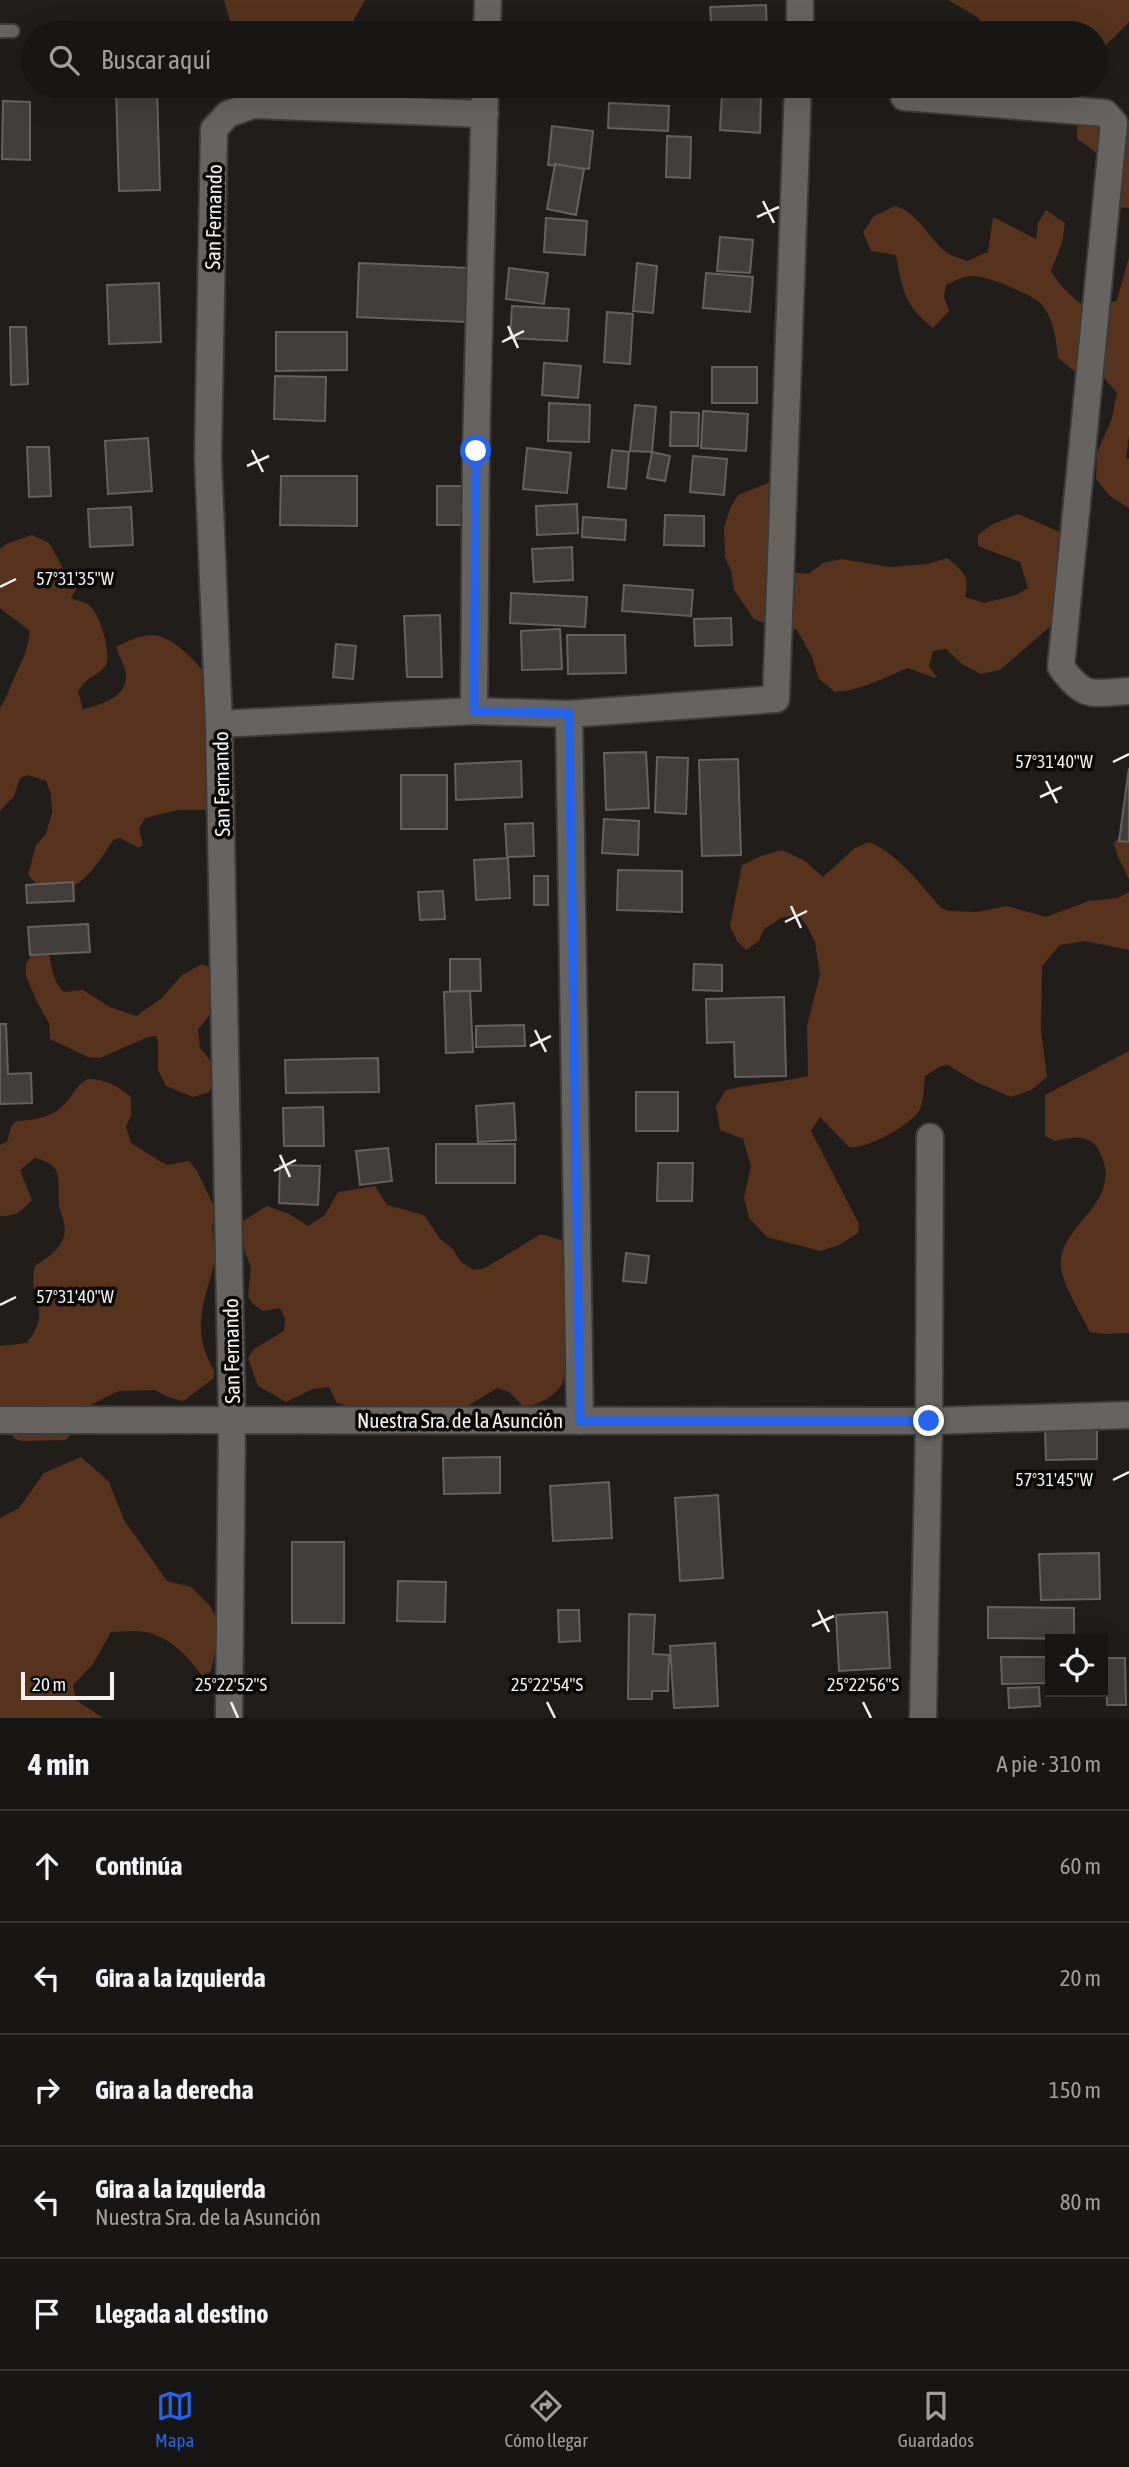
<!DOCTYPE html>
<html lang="es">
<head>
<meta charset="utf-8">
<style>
	body { margin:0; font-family:"Asap Condensed",sans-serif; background:#211f1d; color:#f1f3f6 }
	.controls { position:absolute; right:21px; bottom:21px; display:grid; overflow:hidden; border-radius:0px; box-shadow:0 7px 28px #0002 }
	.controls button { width:63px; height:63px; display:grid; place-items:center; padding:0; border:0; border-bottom:2px solid #363534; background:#181614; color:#f1f3f6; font:35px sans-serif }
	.scale { position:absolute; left:21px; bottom:18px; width:93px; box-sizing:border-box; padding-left:7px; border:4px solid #f4f2f1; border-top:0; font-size:19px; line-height:24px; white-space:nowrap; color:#f4f2f1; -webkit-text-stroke:5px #090807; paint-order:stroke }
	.stop { position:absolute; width:21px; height:21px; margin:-16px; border:5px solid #2563eb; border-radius:50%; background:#fff }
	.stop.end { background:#2563eb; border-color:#fff; box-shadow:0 2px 7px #0008 }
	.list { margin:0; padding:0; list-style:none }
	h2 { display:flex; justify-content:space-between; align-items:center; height:91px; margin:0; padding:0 28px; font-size:30px }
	h2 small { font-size:23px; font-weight:400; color:#9f9fa0 }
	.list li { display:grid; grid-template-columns:46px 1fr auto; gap:21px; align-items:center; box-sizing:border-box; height:112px; padding:0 28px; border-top:2px solid #363534 }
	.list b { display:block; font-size:26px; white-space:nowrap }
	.list p { margin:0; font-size:23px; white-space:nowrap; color:#9f9fa0 }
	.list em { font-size:23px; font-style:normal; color:#9f9fa0 }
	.icon { flex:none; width:38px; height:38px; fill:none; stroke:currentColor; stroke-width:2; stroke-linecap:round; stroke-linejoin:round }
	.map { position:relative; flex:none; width:1129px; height:1718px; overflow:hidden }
	.search { position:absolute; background:#181614; box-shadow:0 7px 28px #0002; left:21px; right:21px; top:21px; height:77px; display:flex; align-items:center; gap:18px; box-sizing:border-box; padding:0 24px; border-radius:38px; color:#9f9fa0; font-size:26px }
	.sheet { height:651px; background:#181614 }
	nav { display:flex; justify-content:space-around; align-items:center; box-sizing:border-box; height:98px; border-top:2px solid #363534; background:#181614; font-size:19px; color:#9f9fa0 }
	nav a { display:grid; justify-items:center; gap:4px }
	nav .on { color:#2563eb }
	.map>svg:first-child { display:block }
	.green { fill:#57331d }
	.building { fill:#413e3c; stroke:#64615f; stroke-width:2 }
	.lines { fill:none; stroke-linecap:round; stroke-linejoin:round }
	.lane-casing { stroke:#3d3b3a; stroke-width:16 }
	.street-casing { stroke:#3d3b3a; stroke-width:30 }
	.lane { stroke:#666361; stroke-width:12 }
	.street { stroke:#666361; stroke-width:26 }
	.route { stroke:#2563eb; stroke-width:9 }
	.ticks { fill:none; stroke:#f4f2f1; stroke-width:2.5 }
	.labels { text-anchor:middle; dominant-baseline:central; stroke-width:7; stroke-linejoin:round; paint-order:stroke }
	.street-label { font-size:21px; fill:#f4f2f1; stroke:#090807 }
	.ticks-label { font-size:18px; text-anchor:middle; fill:#f4f2f1; stroke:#090807; stroke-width:7; stroke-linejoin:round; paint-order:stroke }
</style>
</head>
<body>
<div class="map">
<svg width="1129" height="1718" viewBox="0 0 1129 1718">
	<rect width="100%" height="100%" fill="#201d1b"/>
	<g class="green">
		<polygon points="224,0 365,0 354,19 354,33 237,33 231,25"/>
		<polygon points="948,0 1129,0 1129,22 1096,55 1096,33 999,33 988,29 976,16"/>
		<path d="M 296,86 L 497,86 L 495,112 L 417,102 L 410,91 C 389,84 382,90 370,107 L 301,99 Z"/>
		<polygon points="1129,121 1129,208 1114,207 1109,157 1097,153 1077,139 1077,127 1080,124 1114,125"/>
		<path d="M 895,206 C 919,213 927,237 946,252 C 951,256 960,258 967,261 L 988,252 L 993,217 L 1036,239 L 1038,223 L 1046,210 L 1065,223 L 1062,243 L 1051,271 C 1061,288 1075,302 1094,310 L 1117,300 L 1129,257 L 1129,436 L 1126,458 L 1129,459 L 1129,508 L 1110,496 L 1096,479 L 1097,453 L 1112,418 L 1117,393 L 1100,373 L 1082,377 L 1058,358 C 1056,339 1054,321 1043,306 C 1035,295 985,275 972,276 C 962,276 955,281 946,285 L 944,297 L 949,311 L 933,328 C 903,304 903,291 896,255 L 871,251 L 863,232 L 874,216 Z"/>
		<path d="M 776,480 L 784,480 L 797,506 L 783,522 L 790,572 L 808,574 L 823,563 L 841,559 L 890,567 L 928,564 L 947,558 C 964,572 970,575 965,597 L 984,603 L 1016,595 L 1028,588 L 1020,562 L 978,546 L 978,535 L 991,525 L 1018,514 L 1067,535 L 1053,624 L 1000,670 L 981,674 L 962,664 L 946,649 L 933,651 L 929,667 L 937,677 L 935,678 L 908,668 C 883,678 863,690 835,692 L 819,679 L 812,657 L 797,630 L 776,627 L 754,619 L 734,590 L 731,571 L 725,557 L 724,527 L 730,509 L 738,495 Z"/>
		<path d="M 32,535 L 49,543 L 63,568 L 80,583 L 71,598 C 76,601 83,601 87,604 C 99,609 112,654 106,665 C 99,676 86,676 78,692 L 83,709 C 101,705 129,697 126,673 C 124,665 119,655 116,647 C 128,641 145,632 159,636 C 176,641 196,661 206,675 L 209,810 L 178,810 L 145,818 L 139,829 L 143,845 L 139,848 L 120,838 L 113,840 C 95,868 87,881 57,896 L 46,894 L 28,875 L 36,845 L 46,834 L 52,813 L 51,794 L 46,781 L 28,775 L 20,778 L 14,796 L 0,811 L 0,707 C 7,699 8,690 13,681 C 21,663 28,650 30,631 L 0,608 L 0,549 L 8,543 Z"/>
		<polygon points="1129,830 1129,879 1117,855 1114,842"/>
		<path d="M 869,842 C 899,855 919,883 941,908 L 949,911 L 977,912 L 1007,906 L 1046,917 L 1089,901 L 1118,898 L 1129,892 L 1129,950 L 1085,941 L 1060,945 L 1042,966 L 1041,1031 L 1047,1077 L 1031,1090 L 1011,1097 L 976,1082 L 948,1065 L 941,1066 L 925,1076 C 924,1085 924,1100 920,1109 C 913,1124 866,1150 849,1147 L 820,1117 L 811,1131 L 859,1224 L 858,1233 L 839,1245 L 820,1251 L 767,1237 L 749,1218 L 744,1198 L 751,1166 L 743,1139 L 720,1130 L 716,1106 L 726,1090 C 753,1083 781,1083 808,1076 L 807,1026 L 820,975 L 815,942 L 807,926 L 798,914 L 781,918 L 764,929 L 759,941 L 746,950 L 737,941 L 730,926 L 742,865 L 761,856 L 782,850 L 805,861 L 823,877 L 855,848 Z"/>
		<path d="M 36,947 L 47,949 C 53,965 51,980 64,992 L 83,990 L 110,1007 L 136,1016 L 161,999 L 182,975 L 202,964 L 217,971 C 215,997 217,1010 198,1029 L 200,1048 C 214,1065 220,1069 209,1092 L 193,1097 L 166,1086 L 158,1070 L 158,1041 L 156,1036 L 148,1037 L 100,1058 L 88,1057 L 50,1039 L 49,1023 L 36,1000 L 26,976 L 26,964 Z"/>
		<path d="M 1129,1051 L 1129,1333 L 1104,1334 L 1090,1332 C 1081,1314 1064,1287 1061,1268 C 1055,1225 1129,1203 1098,1149 C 1089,1133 1069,1138 1055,1141 L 1045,1136 L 1045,1095 Z"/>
		<path d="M 88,1079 C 105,1079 118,1086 131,1097 L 131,1116 L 126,1126 L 131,1143 L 161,1162 L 168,1165 L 189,1161 L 197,1171 L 219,1217 L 212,1225 C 213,1237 216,1252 214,1264 C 203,1307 191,1329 214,1371 L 214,1378 L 183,1401 L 168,1397 L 155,1390 L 119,1391 L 92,1404 L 86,1410 L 84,1423 L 65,1440 L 22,1441 L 15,1439 L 0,1421 L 0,1346 L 27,1343 C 31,1337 36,1330 38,1323 C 44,1306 28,1291 35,1266 C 46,1258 60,1251 64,1236 C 67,1225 60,1214 59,1204 C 57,1179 65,1165 35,1158 L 20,1170 L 32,1200 C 22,1211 15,1217 0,1216 L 0,1145 L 7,1142 L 11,1127 L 16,1121 C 34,1120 51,1118 64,1105 C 74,1095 74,1087 88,1079 Z"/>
		<path d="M 375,1186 L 387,1205 L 424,1215 L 440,1239 L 453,1249 L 461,1262 L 474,1270 L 485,1268 L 541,1234 L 567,1242 L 570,1362 C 564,1369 565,1376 562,1384 C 556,1396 535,1407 523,1406 L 509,1392 L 497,1388 L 422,1434 L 412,1434 L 396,1425 L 357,1412 L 354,1407 L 337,1403 L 329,1387 L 313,1389 L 286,1402 L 258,1386 L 248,1358 L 254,1349 L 284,1331 L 285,1319 L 280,1308 L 263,1311 L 253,1304 L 248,1296 L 251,1268 L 245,1252 L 240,1223 L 267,1206 L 289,1214 L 308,1226 L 325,1215 L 338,1192 Z"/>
		<path d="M 81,1457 L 109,1482 L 124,1520 L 167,1581 L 191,1587 L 211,1607 L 215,1616 L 215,1652 L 211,1671 L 202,1676 C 189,1657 169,1636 145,1632 C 134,1630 122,1632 111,1632 L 93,1664 L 73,1685 L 76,1700 L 103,1718 L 0,1718 L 0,1518 L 19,1508 L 44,1473 Z"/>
	</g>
	<g class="building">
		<polygon points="766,5 767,33 712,33 710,7"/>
		<polygon points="707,86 756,86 755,93"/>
		<polygon points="157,89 160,190 119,191 116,90"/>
		<polygon points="722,94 761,96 760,133 720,130"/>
		<polygon points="3,101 30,102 30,160 2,159"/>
		<polygon points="609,103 669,106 668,131 608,128"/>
		<polygon points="552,126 593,131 589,169 548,165"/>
		<polygon points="667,136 691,137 690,178 666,177"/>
		<polygon points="555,164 584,169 576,215 547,209"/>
		<polygon points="546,218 587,221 585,255 544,252"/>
		<polygon points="720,237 753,240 750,273 717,271"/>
		<polygon points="359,263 468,268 466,322 357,317"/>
		<polygon points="637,263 657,266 653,313 633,311"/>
		<polygon points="509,268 548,273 544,304 506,299"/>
		<polygon points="706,273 753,277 750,312 703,308"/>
		<polygon points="159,283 161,342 109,344 107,285"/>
		<polygon points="512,306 569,309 567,341 510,338"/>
		<polygon points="607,312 633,314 630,364 604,362"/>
		<polygon points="10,327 26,327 28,384 11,385"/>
		<polygon points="276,332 347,332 347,370 276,371"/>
		<polygon points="544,363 581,366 578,398 542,395"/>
		<rect x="712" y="367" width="45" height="36"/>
		<polygon points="275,376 326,377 325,421 274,419"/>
		<polygon points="549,403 590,405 589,442 548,441"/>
		<polygon points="635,405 656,407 652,452 630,451"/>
		<polygon points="703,411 748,414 746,451 701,448"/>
		<polygon points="671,412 699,413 698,446 670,446"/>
		<polygon points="148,438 152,491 108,494 105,441"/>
		<polygon points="27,447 49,447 51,496 29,497"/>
		<polygon points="527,448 571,453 567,493 523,489"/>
		<polygon points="612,450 629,452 626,489 608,487"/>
		<polygon points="652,452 670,456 665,481 647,478"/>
		<polygon points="693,456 727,459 724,495 690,492"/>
		<polygon points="281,476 357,476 357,526 280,525"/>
		<polygon points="437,486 463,486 462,525 437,525"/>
		<polygon points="577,504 578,533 537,535 536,506"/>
		<polygon points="131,507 133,545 90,547 88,509"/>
		<polygon points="665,515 704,516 704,546 664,545"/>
		<polygon points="583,517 626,520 625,540 582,537"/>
		<polygon points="572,547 573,580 534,582 532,549"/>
		<polygon points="624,585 693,590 691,616 622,611"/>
		<polygon points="511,593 587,597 585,627 510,623"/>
		<polygon points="440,615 442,677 407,677 404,616"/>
		<polygon points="731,618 732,645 695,646 694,619"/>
		<polygon points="560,629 562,669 522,670 521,631"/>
		<polygon points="567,635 625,635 626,673 568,674"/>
		<polygon points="336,644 356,646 353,679 333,677"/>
		<polygon points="646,752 649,808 606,810 604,753"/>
		<polygon points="657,757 688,758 686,814 655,812"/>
		<polygon points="738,759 741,855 702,856 699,760"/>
		<polygon points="521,761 522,797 456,800 455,764"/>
		<polygon points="1129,768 1129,842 1119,841"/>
		<rect x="401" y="775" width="46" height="54"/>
		<polygon points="604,819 639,821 638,855 602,853"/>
		<polygon points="533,823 534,856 507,857 505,824"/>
		<polygon points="508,858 510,898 476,900 474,860"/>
		<polygon points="618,870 682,871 682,912 617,910"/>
		<rect x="534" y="876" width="14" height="29"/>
		<polygon points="73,882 74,901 27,903 26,885"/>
		<polygon points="443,891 445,919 420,920 418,892"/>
		<polygon points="88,924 90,952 30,955 28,927"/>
		<polygon points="450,959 480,959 481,991 450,991"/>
		<polygon points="694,964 722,965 722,991 693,990"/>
		<polygon points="470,991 473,1052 446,1053 444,992"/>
		<polygon points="784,997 786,1076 735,1077 734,1042 707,1043 706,999"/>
		<polygon points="0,1024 6,1024 8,1074 31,1073 32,1103 0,1104"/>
		<polygon points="524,1025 525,1046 476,1047 476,1026"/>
		<polygon points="378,1058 379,1092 286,1093 285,1060"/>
		<rect x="636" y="1092" width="42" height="39"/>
		<polygon points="514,1103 516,1140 478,1142 476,1106"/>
		<polygon points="323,1107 324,1146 284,1146 283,1108"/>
		<rect x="436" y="1144" width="79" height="39"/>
		<polygon points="388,1148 392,1181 360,1185 356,1151"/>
		<polygon points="658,1163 693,1163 692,1201 657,1201"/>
		<polygon points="280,1165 320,1166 318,1205 279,1203"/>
		<polygon points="626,1253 649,1256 646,1283 623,1281"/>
		<polygon points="1097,1429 1097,1459 1046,1460 1045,1430"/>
		<polygon points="500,1457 500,1493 444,1494 443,1458"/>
		<polygon points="609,1482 612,1538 553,1541 550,1486"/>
		<polygon points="718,1495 723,1578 680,1581 675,1498"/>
		<rect x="292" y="1542" width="52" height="81"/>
		<polygon points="1099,1553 1100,1599 1041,1600 1039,1554"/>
		<polygon points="398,1581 446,1582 445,1622 397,1621"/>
		<polygon points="988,1607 1074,1608 1074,1639 988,1638"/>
		<polygon points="558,1610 579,1610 580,1641 559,1642"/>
		<polygon points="887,1612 890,1668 839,1671 836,1615"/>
		<polygon points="629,1614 655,1615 653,1654 669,1655 668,1691 652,1691 652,1699 628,1699"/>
		<polygon points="715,1643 718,1706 674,1708 670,1646"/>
		<polygon points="1001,1657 1047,1657 1047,1683 1002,1684"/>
		<polygon points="1106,1658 1125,1658 1126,1705 1107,1705"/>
		<polygon points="1039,1687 1040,1706 1009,1708 1008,1688"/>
	</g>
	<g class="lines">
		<g class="lane-casing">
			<polyline id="lane" points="0,31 13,31"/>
		</g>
		<g class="street-casing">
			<g id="street">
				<polyline points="487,33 488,0"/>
				<polyline points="800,33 800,0"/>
				<path d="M 904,97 L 1105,113 L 1114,123 L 1061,667 C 1085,700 1092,693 1129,691"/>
				<polyline points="474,711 476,451 485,86"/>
				<polyline points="569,714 580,1421"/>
				<polyline points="219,724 474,711 569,714 776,699 798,86"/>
				<polyline points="0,1420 929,1421 1129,1415"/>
				<polyline points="229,1718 232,1420 219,724 208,458 214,129 228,114 253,105 485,114"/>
				<polyline points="923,1718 929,1421 930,1137"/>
			</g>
		</g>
		<use href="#lane" class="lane"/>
		<use href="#street" class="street"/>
	</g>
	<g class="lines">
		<polyline class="route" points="476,451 474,711 569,713 580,1421 929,1421"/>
	</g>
	<path class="ticks" d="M 763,201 L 774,223M 757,217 L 779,207M 508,326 L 518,348M 502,342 L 524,331M 252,450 L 263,472M 247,466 L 269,456M 0,587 L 16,579M 1113,762 L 1129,754M 1046,781 L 1057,803M 1040,797 L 1062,787M 791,906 L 801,928M 785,922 L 807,911M 535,1030 L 546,1052M 530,1046 L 551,1036M 280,1155 L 290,1177M 274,1171 L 296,1160M 0,1305 L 16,1297M 1113,1480 L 1129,1472M 818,1610 L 829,1632M 812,1626 L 834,1616M 231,1702 L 238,1718M 547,1702 L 555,1718M 863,1702 L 871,1718"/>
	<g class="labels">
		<g class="street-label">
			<text transform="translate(213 217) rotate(-89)">San Fernando</text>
			<text transform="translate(221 784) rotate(-91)">San Fernando</text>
			<text transform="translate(231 1351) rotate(-91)">San Fernando</text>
			<text x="460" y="1420">Nuestra Sra. de la Asunción</text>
		</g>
	</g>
	<g class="ticks-label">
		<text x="75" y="585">57°31'35"W</text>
		<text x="1054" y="768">57°31'40"W</text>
		<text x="75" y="1303">57°31'40"W</text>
		<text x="1054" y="1486">57°31'45"W</text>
		<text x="231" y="1691">25°22'52"S</text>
		<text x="547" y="1691">25°22'54"S</text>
		<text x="863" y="1691">25°22'56"S</text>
	</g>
</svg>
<div class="controls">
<button><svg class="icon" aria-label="locate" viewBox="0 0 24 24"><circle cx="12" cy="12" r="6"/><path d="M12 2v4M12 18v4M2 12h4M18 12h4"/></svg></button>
</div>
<div class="scale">20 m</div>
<div class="stop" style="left:476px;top:451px"></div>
<div class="stop end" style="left:929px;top:1421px"></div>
<div class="search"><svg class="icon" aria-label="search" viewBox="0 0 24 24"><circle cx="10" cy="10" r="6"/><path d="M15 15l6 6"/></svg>Buscar aquí</div>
</div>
<section class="sheet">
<h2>4 min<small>A pie · 310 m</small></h2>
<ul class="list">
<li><svg class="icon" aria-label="ahead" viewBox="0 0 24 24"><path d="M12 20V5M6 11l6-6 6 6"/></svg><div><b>Continúa</b></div><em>60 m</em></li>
<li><svg class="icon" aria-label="left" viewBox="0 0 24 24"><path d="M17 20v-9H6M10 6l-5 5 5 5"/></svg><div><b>Gira a la izquierda</b></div><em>20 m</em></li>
<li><svg class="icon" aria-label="right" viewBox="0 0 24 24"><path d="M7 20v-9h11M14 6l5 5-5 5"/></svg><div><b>Gira a la derecha</b></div><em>150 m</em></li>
<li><svg class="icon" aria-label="left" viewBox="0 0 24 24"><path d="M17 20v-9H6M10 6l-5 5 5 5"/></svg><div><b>Gira a la izquierda</b><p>Nuestra Sra. de la Asunción</p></div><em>80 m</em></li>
<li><svg class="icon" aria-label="arrive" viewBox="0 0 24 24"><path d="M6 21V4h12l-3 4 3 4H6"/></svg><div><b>Llegada al destino</b></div></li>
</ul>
</section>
<nav>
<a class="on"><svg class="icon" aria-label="map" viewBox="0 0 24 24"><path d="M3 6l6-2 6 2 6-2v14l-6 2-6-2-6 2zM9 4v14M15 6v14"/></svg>Mapa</a>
<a><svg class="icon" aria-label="directions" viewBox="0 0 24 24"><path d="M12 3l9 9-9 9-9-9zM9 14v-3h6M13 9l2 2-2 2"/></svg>Cómo llegar</a>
<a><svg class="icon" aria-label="saved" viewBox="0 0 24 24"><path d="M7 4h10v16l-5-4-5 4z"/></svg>Guardados</a>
</nav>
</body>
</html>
